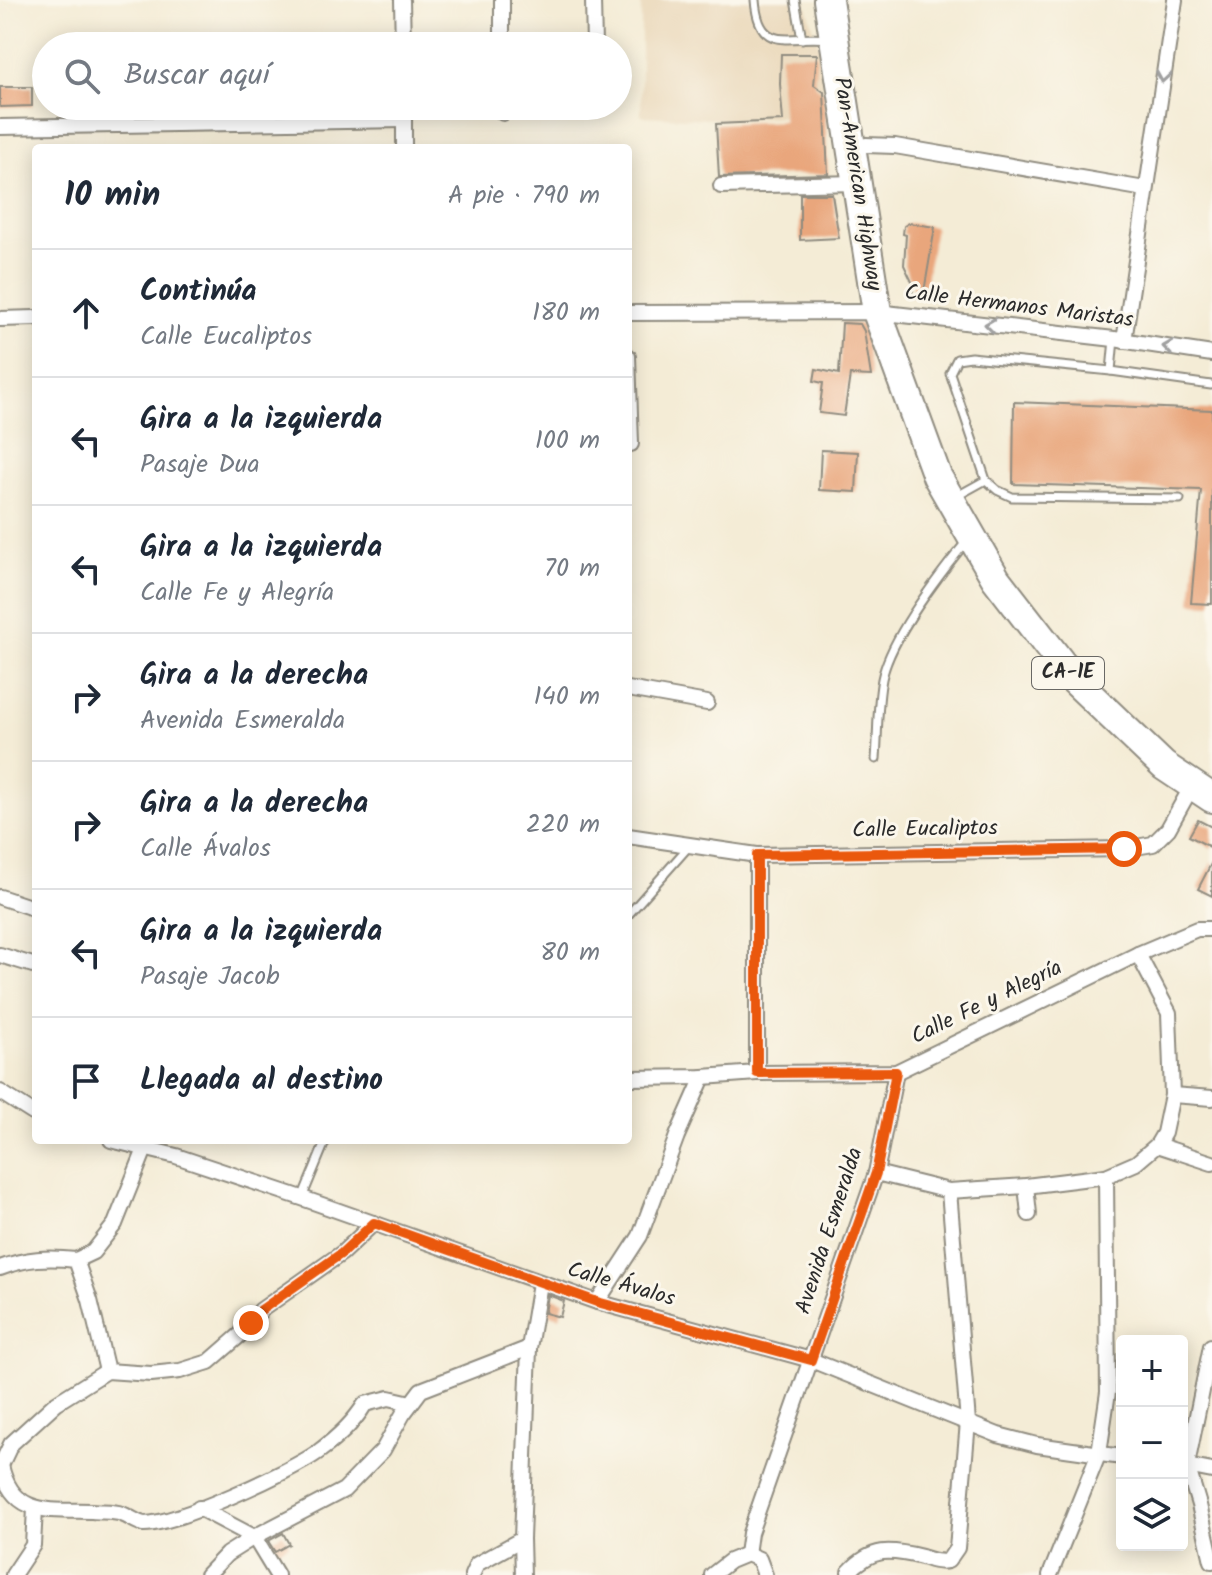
<!DOCTYPE html>
<html lang="es">
<head>
<meta charset="utf-8">
<style>
	body { margin:0; font-family:Kalam,sans-serif; background:#f6f6f7; color:#1f2937 }
	.controls { position:absolute; right:24px; bottom:24px; display:grid; overflow:hidden; border-radius:8px; box-shadow:0 4px 20px #0003 }
	.controls button { width:72px; height:72px; display:grid; place-items:center; padding:0; border:0; border-bottom:2px solid #e0e1e3; background:#fff; color:#1f2937; font:40px sans-serif }
	.stop { position:absolute; width:24px; height:24px; margin:-18px; border:6px solid #ea580c; border-radius:50%; background:#fff }
	.stop.end { background:#ea580c; border-color:#fff; box-shadow:0 2px 8px #0008 }
	.list { margin:0; padding:0; list-style:none }
	h2 { display:flex; justify-content:space-between; align-items:center; height:104px; margin:0; padding:0 32px; font-size:34px }
	h2 small { font-size:26px; font-weight:400; color:#747a83 }
	.list li { display:grid; grid-template-columns:52px 1fr auto; gap:24px; align-items:center; box-sizing:border-box; height:128px; padding:0 32px; border-top:2px solid #e0e1e3 }
	.list b { display:block; font-size:30px; white-space:nowrap }
	.list p { margin:0; font-size:26px; white-space:nowrap; color:#747a83 }
	.list em { font-size:26px; font-style:normal; color:#747a83 }
	.icon { flex:none; width:44px; height:44px; fill:none; stroke:currentColor; stroke-width:2; stroke-linecap:round; stroke-linejoin:round }
	.map { position:relative; flex:none; width:1212px; height:1575px; overflow:hidden }
	.search { position:absolute; background:#fff; box-shadow:0 4px 20px #0003; left:32px; top:32px; width:600px; height:88px; display:flex; align-items:center; gap:20px; box-sizing:border-box; padding:0 28px; border-radius:44px; color:#747a83; font-size:30px }
	.panel { position:absolute; background:#fff; box-shadow:0 4px 20px #0003; left:32px; top:144px; width:600px; height:1000px; border-radius:8px }
	.map>svg:first-child { display:block }
	.built { fill:#ead8ba }
	.building { fill:#e9a67b }
	.lines { fill:none; stroke-linecap:round; stroke-linejoin:round }
	.lane-casing { stroke:#908c80; stroke-width:11 }
	.street-casing { stroke:#908c80; stroke-width:18 }
	.highway-casing { stroke:#908c80; stroke-width:32 }
	.lane { stroke:#fff; stroke-width:7 }
	.street { stroke:#fff; stroke-width:14 }
	.highway { stroke:#fff; stroke-width:28 }
	.oneway { stroke:#a0a0a0 }
	.route { stroke:#ea580c; stroke-width:10 }
	.labels { text-anchor:middle; dominant-baseline:central; stroke-width:6; stroke-linejoin:round; paint-order:stroke }
	.shield { fill:#fbf7ec; stroke:#696865; stroke-width:2 }
	.shield-label { font-size:20px; font-weight:bold; fill:#2b2b2b }
	.street-label { font-size:22px; fill:#2b2b2b; stroke:#fbf7ec }
</style>
</head>
<body>
<div class="map">
<svg width="1212" height="1575" viewBox="0 0 1212 1575">
	<rect width="100%" height="100%" fill="#fbf7ec"/>
	<filter id="ink" filterUnits="userSpaceOnUse"><feTurbulence type="fractalNoise" baseFrequency=".0125" numOctaves="2"/><feDisplacementMap in="SourceGraphic" scale="16" xChannelSelector="R" yChannelSelector="G"/><feConvolveMatrix kernelMatrix="1 2 1 2 8 2 1 2 1" color-interpolation-filters="sRGB"/></filter>
	<filter id="wash" filterUnits="userSpaceOnUse"><feTurbulence type="fractalNoise" baseFrequency=".006" numOctaves="4" result="noise"/><feDisplacementMap in="SourceGraphic" scale="32" xChannelSelector="R" yChannelSelector="G"/><feGaussianBlur stdDeviation="1.8" result="paint"/><feColorMatrix in="noise" values="0 0 0 0 0 0 0 0 0 0 0 0 0 0 0 0 0 1.4 0 .05"/><feComposite in="paint" operator="in"/></filter>
	<g filter="url(#wash)">
		<rect width="100%" height="100%" fill="#f4ecd6"/>
		<polygon class="built" points="641,0 805,0 821,53 825,117 782,116 735,120 641,116"/>
		<g id="blocks">
			<g class="building">
				<polygon points="781,54 817,54 814,85 824,92 828,174 719,177 716,124 783,121 780,84"/>
				<polygon points="0,87 32,87 32,106 0,107"/>
				<polygon points="800,194 832,194 839,238 800,240"/>
				<polygon points="909,223 935,227 923,298 912,297 913,284 904,265 906,235 903,234 904,226"/>
				<polygon points="842,323 860,324 864,331 871,376 850,375 844,416 819,413 823,383 814,381 816,369 839,374"/>
				<polygon points="1014,402 1212,410 1212,604 1191,603 1201,490 1013,484"/>
				<polygon points="821,450 858,452 856,492 819,490"/>
				<polygon points="1198,820 1212,827 1212,848 1189,836"/>
				<polygon points="1212,862 1212,896 1198,889"/>
				<polygon points="548,1295 564,1301 560,1317 545,1313"/>
				<polygon points="283,1533 289,1544 275,1552 268,1541"/>
			</g>
		</g>
	</g>
	<g filter="url(#ink)">
		<use href="#blocks" fill-opacity="0" stroke="#908c80" stroke-width="2"/>
		<g class="lines">
			<g class="lane-casing">
				<g id="lane">
					<path d="M 755,0 C 759,55 789,34 829,39"/>
					<polyline points="795,0 802,39"/>
					<polyline points="1111,371 1114,339"/>
					<polyline points="957,496 986,480"/>
					<polyline points="1180,499 1012,497 997,490 986,480 950,373 957,359 971,357 1111,371 1211,385"/>
					<path d="M 876,759 C 878,733 877,705 882,679 C 890,639 940,574 966,542"/>
					<polyline points="628,915 690,845"/>
					<polyline points="302,1198 326,1140"/>
				</g>
			</g>
			<g class="street-casing">
				<g id="street">
					<polyline points="402,0 403,46"/>
					<polyline points="502,0 502,46"/>
					<polyline points="593,0 594,46"/>
					<polyline points="404,106 404,148"/>
					<polyline points="503,106 503,113"/>
					<polyline points="596,106 596,108"/>
					<polyline points="0,127 404,120"/>
					<polyline points="866,145 895,146 1145,189"/>
					<polyline points="721,186 858,183"/>
					<polyline points="628,313 877,312 1114,339 1212,354"/>
					<polyline points="0,319 36,318"/>
					<polyline points="1124,341 1175,0"/>
					<polyline points="628,356 631,444"/>
					<polyline points="628,689 707,703"/>
					<polyline points="628,836 757,855 1124,849 1153,844 1168,829 1192,786"/>
					<polyline points="0,897 36,909"/>
					<polyline points="0,955 36,966"/>
					<polyline points="757,1073 757,855"/>
					<polyline points="628,1078 703,1077 757,1073 896,1072 1138,954 1197,929 1212,929"/>
					<polyline points="0,1092 36,1115"/>
					<polyline points="1172,1095 1212,1098"/>
					<polyline points="111,1140 176,1156 302,1198 597,1302 811,1360 998,1435 1037,1445 1122,1457"/>
					<polyline points="1157,1145 1212,1163"/>
					<polyline points="876,1173 949,1191 1026,1186 1106,1176 1136,1163 1157,1145 1164,1133 1172,1095 1169,1013 1138,954"/>
					<polyline points="1026,1186 1029,1214"/>
					<polyline points="76,1260 93,1252 115,1224 145,1149"/>
					<path d="M 0,1268 C 26,1258 48,1257 76,1260 L 90,1300 L 107,1371"/>
					<polyline points="597,1302 640,1236 677,1136 703,1077"/>
					<polyline points="1211,1346 1187,1465 1199,1505 1212,1561"/>
					<path d="M 1,1465 C 12,1517 50,1510 92,1511 C 102,1512 114,1511 122,1514 C 130,1517 137,1523 144,1524 C 177,1524 290,1472 318,1452 C 337,1438 353,1424 365,1404 L 389,1398 L 411,1403"/>
					<polyline points="1,1465 11,1444 56,1403 107,1371 151,1374 180,1371 209,1362 240,1335 261,1310 342,1253 374,1223"/>
					<polyline points="1182,1465 1212,1471"/>
					<polyline points="199,1508 254,1537 277,1575"/>
					<polyline points="747,1554 750,1533 876,1173 896,1072"/>
					<polyline points="747,1554 759,1559 765,1575"/>
					<path d="M 849,1572 C 872,1547 890,1549 922,1557 C 931,1560 939,1563 948,1561 L 957,1548 L 968,1422 L 949,1191"/>
					<polyline points="13,1575 33,1545 35,1509"/>
					<polyline points="207,1575 227,1554 254,1537 344,1490 383,1450 403,1414 421,1390 529,1348"/>
					<polyline points="472,1575 477,1564 522,1539"/>
					<polyline points="523,1575 522,1539 529,1348 540,1283"/>
					<polyline points="712,1575 730,1561 747,1554"/>
					<polyline points="1050,1575 1099,1453 1108,1392 1106,1176"/>
				</g>
			</g>
			<g class="highway-casing">
				<polyline id="highway" points="828,0 877,312 937,476 996,579 1075,681 1164,766 1212,798"/>
			</g>
			<use href="#lane" class="lane"/>
			<use href="#street" class="street"/>
			<use href="#highway" class="highway"/>
		</g>
		<defs><path id="oneway-chevron" d="M-2-3.5L2.5 0L-2 3.5" fill="none" stroke-width="1.6" stroke-linecap="round" stroke-linejoin="round" transform="scale(2)"/></defs>
		<g class="oneway">
			<use href="#oneway-chevron" transform="translate(1163 77) rotate(99)"/>
			<use href="#oneway-chevron" transform="translate(990 325) rotate(-173)"/>
			<use href="#oneway-chevron" transform="translate(1168 347) rotate(-172)"/>
		</g>
	</g>
	<g class="lines" filter="url(#ink)">
		<polyline class="route" points="251,1323 261,1310 342,1253 374,1223 597,1302 811,1360 876,1173 896,1072 757,1073 757,855 1124,849"/>
	</g>
	<g class="labels">
		<rect class="shield" x="1032" y="657" width="72" height="32" rx="6"/>
		<g class="shield-label">
			<text x="1068" y="673">CA-1E</text>
		</g>
		<g class="street-label">
			<text transform="translate(857 184) rotate(81)">Pan-American Highway</text>
			<text transform="translate(1019 307) rotate(7)">Calle Hermanos Maristas</text>
			<text transform="translate(925 830) rotate(-1)">Calle Eucaliptos</text>
			<text transform="translate(987 1003) rotate(-26)">Calle Fe y Alegría</text>
			<text transform="translate(830 1231) rotate(-72)">Avenida Esmeralda</text>
			<text transform="translate(621 1285) rotate(16)">Calle Ávalos</text>
		</g>
	</g>
</svg>
<div class="controls">
<button>+</button>
<button>−</button>
<button><svg class="icon" aria-label="layers" viewBox="0 0 24 24"><path d="M12 4l9 5-9 5-9-5zM3 14l9 5 9-5"/></svg></button>
</div>
<div class="stop" style="left:1124px;top:849px"></div>
<div class="stop end" style="left:251px;top:1323px"></div>
<div class="search"><svg class="icon" aria-label="search" viewBox="0 0 24 24"><circle cx="10" cy="10" r="6"/><path d="M15 15l6 6"/></svg>Buscar aquí</div>
<section class="panel">
<h2>10 min<small>A pie · 790 m</small></h2>
<ul class="list">
<li><svg class="icon" aria-label="ahead" viewBox="0 0 24 24"><path d="M12 20V5M6 11l6-6 6 6"/></svg><div><b>Continúa</b><p>Calle Eucaliptos</p></div><em>180 m</em></li>
<li><svg class="icon" aria-label="left" viewBox="0 0 24 24"><path d="M17 20v-9H6M10 6l-5 5 5 5"/></svg><div><b>Gira a la izquierda</b><p>Pasaje Dua</p></div><em>100 m</em></li>
<li><svg class="icon" aria-label="left" viewBox="0 0 24 24"><path d="M17 20v-9H6M10 6l-5 5 5 5"/></svg><div><b>Gira a la izquierda</b><p>Calle Fe y Alegría</p></div><em>70 m</em></li>
<li><svg class="icon" aria-label="right" viewBox="0 0 24 24"><path d="M7 20v-9h11M14 6l5 5-5 5"/></svg><div><b>Gira a la derecha</b><p>Avenida Esmeralda</p></div><em>140 m</em></li>
<li><svg class="icon" aria-label="right" viewBox="0 0 24 24"><path d="M7 20v-9h11M14 6l5 5-5 5"/></svg><div><b>Gira a la derecha</b><p>Calle Ávalos</p></div><em>220 m</em></li>
<li><svg class="icon" aria-label="left" viewBox="0 0 24 24"><path d="M17 20v-9H6M10 6l-5 5 5 5"/></svg><div><b>Gira a la izquierda</b><p>Pasaje Jacob</p></div><em>80 m</em></li>
<li><svg class="icon" aria-label="arrive" viewBox="0 0 24 24"><path d="M6 21V4h12l-3 4 3 4H6"/></svg><div><b>Llegada al destino</b></div></li>
</ul>
</section>
</div>
</body>
</html>
